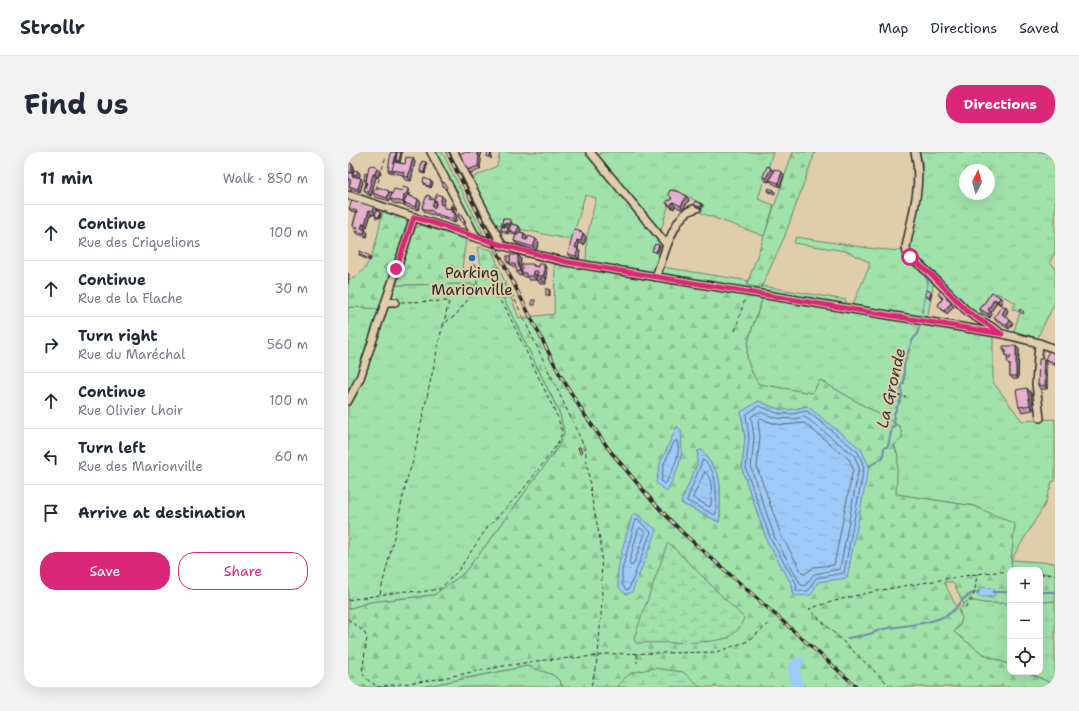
<!DOCTYPE html>
<html lang="en">
<head>
<meta charset="utf-8">
<style>
	body { margin:0; font-family:"Shantell Sans",sans-serif; background:#f2f2f3; color:#1f2937 }
	.controls { position:absolute; right:12px; bottom:12px; display:grid; overflow:hidden; border-radius:8px; box-shadow:0 4px 16px #0002 }
	.controls button { width:36px; height:36px; display:grid; place-items:center; padding:0; border:0; border-bottom:1px solid #e0e1e3; background:#fff; color:#1f2937; font:20px sans-serif }
	.compass { position:absolute; left:611px; top:12px; width:36px; height:36px; border-radius:50%; background:#fff; box-shadow:0 4px 16px #0002; rotate:6deg }
	.stop { position:absolute; width:12px; height:12px; margin:-9px; border:3px solid #db2777; border-radius:50%; background:#fff }
	.stop.end { background:#db2777; border-color:#fff; box-shadow:0 1px 4px #0008 }
	.list { margin:0; padding:0; list-style:none }
	h2 { display:flex; justify-content:space-between; align-items:center; height:52px; margin:0; padding:0 16px; font-size:17px }
	h2 small { font-size:13px; font-weight:400; color:#747a83 }
	.list li { display:grid; grid-template-columns:26px 1fr auto; gap:12px; align-items:center; box-sizing:border-box; height:56px; padding:0 16px; border-top:1px solid #e0e1e3 }
	.list b { display:block; font-size:15px; white-space:nowrap }
	.list p { margin:0; font-size:13px; white-space:nowrap; color:#747a83 }
	.list em { font-size:13px; font-style:normal; color:#747a83 }
	.actions { display:flex; gap:8px; padding:12px 16px }
	.actions a { flex:1; padding:9px 0; border:1px solid #db2777; border-radius:16px; text-align:center; font-size:14px; color:#db2777 }
	.actions .main { background:#db2777; color:#fff }
	.icon { flex:none; width:22px; height:22px; fill:none; stroke:currentColor; stroke-width:2; stroke-linecap:round; stroke-linejoin:round }
	.map { position:relative; flex:none; width:707px; height:535px; overflow:hidden; border-radius:16px }
	header { display:flex; align-items:center; gap:24px; box-sizing:border-box; height:56px; padding:0 20px; background:#fff; border-bottom:1px solid #e0e1e3 }
	header strong { font-size:19px }
	nav { display:flex; gap:22px; margin-inline-start:auto; font-size:14px }
	.intro { display:flex; align-items:center; justify-content:space-between; box-sizing:border-box; height:96px; padding:0 24px }
	h1 { margin:0; font-size:28px }
	.button { padding:10px 18px; border-radius:16px; background:#db2777; color:#fff; font-size:14px; font-weight:700 }
	main { display:flex; gap:24px; padding:0 24px }
	aside { flex:1; background:#fff; border-radius:16px; box-shadow:0 4px 16px #0002 }
	.map>svg:first-child { display:block }
	.grass { fill:url(#grass-tufts); stroke:#66866b; fill-rule:evenodd }
	.forest { fill:url(#forest-firs); stroke:#66866b; fill-rule:evenodd }
	.wetland { fill:url(#wetland-marsh); stroke:#66866b }
	.water { fill:url(#water-ripples); stroke:#6f8aa5 }
	.lines { fill:none; stroke-linecap:round; stroke-linejoin:round }
	.shore { stroke:#596b7d; stroke-width:1 }
	.stream { stroke:#6f8aa5; stroke-width:2 }
	.river { stroke:#9dcaf7; stroke-width:11 }
	.minor-casing { stroke:#2b2b2b; stroke-width:10 }
	.path { stroke:#2b2b2b; stroke-width:1; stroke-dasharray:4 3; stroke-linecap:butt }
	.minor { stroke:#e0cdab; stroke-width:7 }
	.rail-casing { stroke:#2b2b2b; stroke-width:3.5 }
	.rail { stroke:#e0cdab; stroke-width:2; stroke-dasharray:6; stroke-linecap:butt }
	.wall { fill:#c498b1; stroke:#2b2b2b; fill-rule:evenodd }
	.shaded-wall { fill:#a07c90; stroke:#2b2b2b }
	.building { fill:#e4b1ce; stroke:#2b2b2b }
	.route { stroke:#db2777; stroke-width:5 }
	.poi-dot { fill:#1f6fb2; stroke:#e0cdab; stroke-width:1.5 }
	.labels { text-anchor:middle; dominant-baseline:central; stroke-width:4; stroke-linejoin:round; paint-order:stroke }
	.poi-label { font-size:15px; fill:#2b2b2b; stroke:#e0cdab }
	.water-label { font-size:16px; font-style:italic; fill:#363b3f; stroke:#e0cdab }
</style>
</head>
<body>
<header>
<strong>Strollr</strong>
<nav><a>Map</a><a>Directions</a><a>Saved</a></nav>
</header>
<div class="intro"><h1>Find us</h1><a class="button">Directions</a></div>
<main>
<aside>
<h2>11 min<small>Walk · 850 m</small></h2>
<ul class="list">
<li><svg class="icon" aria-label="ahead" viewBox="0 0 24 24"><path d="M12 20V5M6 11l6-6 6 6"/></svg><div><b>Continue</b><p>Rue des Criquelions</p></div><em>100 m</em></li>
<li><svg class="icon" aria-label="ahead" viewBox="0 0 24 24"><path d="M12 20V5M6 11l6-6 6 6"/></svg><div><b>Continue</b><p>Rue de la Flache</p></div><em>30 m</em></li>
<li><svg class="icon" aria-label="right" viewBox="0 0 24 24"><path d="M7 20v-9h11M14 6l5 5-5 5"/></svg><div><b>Turn right</b><p>Rue du Maréchal</p></div><em>560 m</em></li>
<li><svg class="icon" aria-label="ahead" viewBox="0 0 24 24"><path d="M12 20V5M6 11l6-6 6 6"/></svg><div><b>Continue</b><p>Rue Olivier Lhoir</p></div><em>100 m</em></li>
<li><svg class="icon" aria-label="left" viewBox="0 0 24 24"><path d="M17 20v-9H6M10 6l-5 5 5 5"/></svg><div><b>Turn left</b><p>Rue des Marionville</p></div><em>60 m</em></li>
<li><svg class="icon" aria-label="arrive" viewBox="0 0 24 24"><path d="M6 21V4h12l-3 4 3 4H6"/></svg><div><b>Arrive at destination</b></div></li>
</ul>
<div class="actions"><a class="main">Save</a><a>Share</a></div>
</aside>
<div class="map">
<svg width="707" height="535" viewBox="0 0 707 535">
	<defs>
		<pattern id="grass-tufts" width="24" height="20" patternUnits="userSpaceOnUse"><rect width="24" height="20" fill="#a1e2ab"/><path d="M3 7l-1-3M5 7V3M7 7l1-3M15 17l-1-3M17 17v-4M19 17l1-3" fill="none" stroke="#8bc293"/></pattern>
		<pattern id="forest-firs" width="22" height="20" patternUnits="userSpaceOnUse"><rect width="22" height="20" fill="#a1e2ab"/><path d="M5 1l3.5 6h-7zM16 11l3.5 6h-7z" fill="#8bc293"/></pattern>
		<pattern id="wetland-marsh" width="20" height="14" patternUnits="userSpaceOnUse"><rect width="20" height="14" fill="#a1e2ab"/><path d="M1 5h8M5 5V1M11 12h8M15 12V8" fill="none" stroke="#8bc293"/></pattern>
		<pattern id="water-ripples" width="26" height="14" patternUnits="userSpaceOnUse"><rect width="26" height="14" fill="#9dcaf7"/><path d="M2 4q2-2 4 0t4 0M15 11q2-2 4 0t4 0" fill="none" stroke="#87aed4"/></pattern>
	</defs>
	<rect width="100%" height="100%" fill="#e0cdab"/>
	<filter id="ink" filterUnits="userSpaceOnUse"><feTurbulence type="fractalNoise" baseFrequency=".025" numOctaves="2"/><feDisplacementMap in="SourceGraphic" scale="8" xChannelSelector="R" yChannelSelector="G"/><feConvolveMatrix kernelMatrix="1 2 1 2 8 2 1 2 1" color-interpolation-filters="sRGB"/></filter>
	<g filter="url(#ink)">
		<g class="grass">
			<polygon points="86,0 94,0 135,81 128,79"/>
			<polygon points="100,0 104,0 147,85 142,83"/>
			<polygon points="152,0 240,0 317,93 307,122 238,110 239,85 248,46 237,43 224,88 144,71 122,27 149,14"/>
			<polygon points="254,0 425,0 410,47 426,53 416,84 353,61 356,53 325,37 312,82 249,5"/>
			<path d="M 571,0 L 707,0 L 707,100 L 701,111 L 707,115 L 707,151 L 693,178 L 690,186 L 666,179 L 672,160 L 664,157 L 668,151 L 649,141 L 633,166 L 623,157 L 587,121 L 564,102 L 561,98 C 566,70 580,27 571,0 ZM 617,18 L 641,18 L 641,42 L 617,42 Z"/>
			<polygon points="448,85 527,97 555,99 557,104 586,128 579,168 504,154 521,115 521,110 498,99 446,91"/>
			<polygon points="314,115 401,129 400,133 413,136 414,134 498,148 497,153 313,123"/>
			<polygon points="122,132 137,135 156,147 212,262 216,282 210,295 143,387 115,422 86,443 22,450 0,457 0,156 4,155 32,157 42,150 48,133"/>
			<path d="M 415,145 L 645,183 L 645,230 L 674,269 L 707,267 L 707,329 L 704,330 L 697,352 L 663,408 L 707,411 L 707,423 L 692,421 L 692,418 L 663,418 L 663,408 L 626,354 L 547,342 L 550,304 L 546,293 L 552,275 L 539,266 L 518,255 L 472,228 L 464,241 L 411,233 C 406,224 400,214 399,204 C 398,187 410,161 415,145 Z"/>
			<path d="M 621,448 L 637,451 L 662,451 L 662,513 L 634,501 L 606,480 C 613,473 615,468 611,458 L 616,452 Z"/>
			<polygon points="707,449 707,533 680,520 692,520 692,450"/>
			<polygon points="180,514 205,523 212,529 214,535 73,535"/>
		</g>
		<g class="forest">
			<polygon points="445,0 467,0 436,86 413,136 399,133"/>
			<path d="M 35,59 L 58,67 L 60,73 L 32,157 L 4,155 L 0,156 L 0,128 C 26,121 29,82 35,59 Z"/>
			<path d="M 73,73 L 118,86 L 114,117 L 135,126 L 130,95 L 144,98 L 171,166 L 206,162 L 207,110 L 415,145 C 410,161 398,187 399,203 C 400,214 405,224 411,232 L 464,241 L 472,228 L 518,255 L 539,266 L 552,275 L 555,286 L 546,293 L 550,304 L 548,342 L 626,354 L 667,372 L 663,408 L 664,418 L 662,418 L 662,451 L 637,451 L 621,448 L 616,452 L 605,430 L 596,430 L 614,466 L 612,473 L 606,480 L 635,502 L 662,513 L 662,520 L 679,520 L 707,533 L 707,535 L 214,535 L 212,529 L 205,523 L 180,514 L 73,535 L 0,535 L 0,457 L 22,450 L 86,443 L 115,422 L 143,387 L 210,295 L 216,282 L 212,262 L 156,147 L 137,135 L 122,132 L 48,133 L 67,76 ZM 411,249 C 432,259 436,260 459,254 L 446,444 L 444,433 L 419,389 L 394,317 L 397,285 L 393,260 ZM 354,298 L 370,322 L 372,334 L 372,365 L 371,370 L 333,351 L 349,312 L 350,299 ZM 287,361 L 270,418 L 284,365 Z"/>
			<polygon points="692,421 707,423 707,449 692,450"/>
		</g>
		<g class="wetland">
			<path d="M 320,390 L 396,466 C 393,473 390,479 383,484 C 370,493 307,490 288,491 L 286,486 Z"/>
			<polygon points="306,516 335,520 353,535 271,535 271,531 283,521"/>
		</g>
		<g class="water">
			<path d="M 411,249 C 432,259 436,260 459,254 L 513,297 L 521,314 L 499,426 L 470,430 L 463,443 L 446,444 L 444,433 L 419,389 L 394,317 L 397,285 L 393,260 Z"/>
			<polygon points="329,274 333,278 334,298 331,313 319,340 308,331 312,311"/>
			<polygon points="354,298 370,322 372,334 372,365 371,370 333,351 349,312 350,299"/>
			<path d="M 287,361 L 309,378 L 284,440 L 279,442 C 275,441 271,437 270,432 C 267,415 279,382 284,364 Z"/>
			<polygon points="634,435 643,436 646,437 647,443 644,445 633,445 629,442 630,439"/>
		</g>
		<g class="lines">
			<g class="shore">
				<polygon points="411,254 429,261 444,262 459,259 510,300 516,315 496,421 468,426 460,439 449,439 448,431 423,388 398,317 401,285 398,263"/>
				<polygon points="412,260 428,266 445,267 457,265 506,303 511,315 492,417 466,422 457,434 453,433 427,386 403,316 406,285 403,265"/>
				<path d="M 413,266 C 430,275 438,273 456,271 L 501,307 L 505,317 L 486,413 L 466,415 L 457,422 L 455,422 L 433,383 L 409,315 L 412,285 L 410,269 Z"/>
				<path d="M 329,289 C 334,302 324,319 318,331 L 316,332 L 313,329 L 316,312 L 326,290 Z"/>
				<path d="M 355,308 C 371,319 368,344 368,361 L 367,363 L 339,349 Z"/>
				<path d="M 357,320 C 366,327 363,343 363,353 L 362,355 L 345,346 Z"/>
				<polygon points="288,368 290,368 303,380 281,437 278,438 274,432 274,418"/>
				<polygon points="292,376 297,380 297,382 285,413 283,414 281,411 290,378"/>
			</g>
			<g class="stream">
				<polyline points="571,0 574,10 573,24"/>
				<polyline points="561,110 575,121 580,129 574,160"/>
				<path d="M 521,314 L 535,306 L 536,296 L 540,294 L 544,276 L 547,273 C 542,262 552,253 554,243 C 554,239 552,237 553,233 L 556,231 L 556,213 L 564,189 L 569,182 L 571,176"/>
				<polyline points="645,440 662,440"/>
				<polyline points="692,440 707,440"/>
				<path d="M 499,486 C 506,485 514,484 521,482 C 526,481 530,478 535,477 C 557,473 580,473 599,463 C 613,456 612,442 631,440"/>
			</g>
			<polyline class="river" points="450,535 445,516 451,510"/>
			<g class="minor-casing">
				<g id="minor">
					<polyline points="83,0 128,85"/>
					<polyline points="106,0 154,93"/>
					<polyline points="242,0 319,93 308,125"/>
					<path d="M 567,0 C 575,31 564,64 558,95 L 559,101 L 583,123 L 620,160 L 650,179"/>
					<path d="M 0,43 C 72,67 145,94 219,110 L 655,182 L 691,191 L 707,197"/>
					<path d="M 319,93 C 326,78 331,60 349,56"/>
					<polyline points="38,150 47,150"/>
					<polyline points="691,191 688,232 692,266"/>
					<polyline points="0,249 12,226 66,65"/>
				</g>
			</g>
			<g class="path">
				<polyline points="28,37 38,4"/>
				<path d="M 125,113 C 146,121 151,126 165,144 L 237,296 L 244,348 L 253,392 L 254,449 L 250,504 L 243,535"/>
				<polyline points="53,150 101,149 95,174"/>
				<polyline points="387,179 397,147"/>
				<polyline points="549,243 558,245"/>
				<polyline points="692,422 707,423"/>
				<polyline points="32,442 49,373 58,330 65,309 94,176 99,169 107,164 129,136"/>
				<polyline points="0,448 57,439 71,440 92,437 110,419 139,376 174,339 209,293 214,281 210,266 158,157 149,145 129,136 129,120 124,112"/>
				<path d="M 617,455 C 628,447 627,434 629,422"/>
				<polyline points="0,467 16,480 19,486 14,521 20,528 29,534"/>
				<polyline points="289,502 289,511"/>
				<polyline points="29,535 84,528 155,514 197,508 250,504 259,502 369,500 400,489 423,470"/>
				<path d="M 543,535 L 461,457 C 507,441 556,434 604,426 C 623,423 642,419 662,420"/>
			</g>
			<use href="#minor" class="minor"/>
			<g class="rail-casing">
				<polyline id="rail" points="99,0 211,221 236,262 263,300 305,350 335,381 509,535"/>
			</g>
			<use href="#rail" class="rail"/>
		</g>
		<g class="wall">
			<polygon points="54,0 52,11 49,10 48,9 48,10 57,12 67,10 63,29 57,28 55,24 55,23 47,21 46,20 46,21 41,20 40,18"/>
			<polygon points="116,0 134,0 132,6 133,7 132,17 123,22 120,18"/>
			<polygon points="79,12 77,22 73,21 72,20"/>
			<polygon points="6,14 4,22 6,24 5,22 10,19 12,22 11,26 15,30 12,40 3,37 1,34 2,31 0,30 0,16"/>
			<polygon points="32,19 30,26 28,25 23,44 19,42 16,38 18,31 18,30 16,28 19,22"/>
			<polygon points="425,19 436,23 432,35 424,31 422,28 421,30 417,29 415,25"/>
			<polygon points="83,29 85,31 83,36 78,34 75,30"/>
			<polygon points="30,38 41,39 44,42 62,41 62,44 70,47 73,50 70,58 59,55 57,53 57,54 45,51 42,47 42,49 27,45 25,41"/>
			<polygon points="420,38 426,38 427,40 427,42 421,40"/>
			<polygon points="320,42 338,44 341,48 335,58 327,54 326,57 321,54 318,51 322,49 324,46"/>
			<polygon points="82,44 88,51 86,48 94,44 97,47 95,53 99,57 102,57 105,54 106,56 106,58 109,65 107,71 91,65 85,62 84,63 77,60 74,56"/>
			<polygon points="346,53 355,54 353,57 347,54"/>
			<polygon points="26,55 29,58 28,59 33,62 32,66 28,66 27,63 23,62 19,75 17,75 17,77 20,81 19,85 10,82 7,79 8,77 5,74 8,61 4,60 1,57"/>
			<polygon points="112,62 118,71 115,73 110,63"/>
			<path d="M 155,66 L 164,70 L 164,72 L 171,74 L 173,78 L 172,80 L 176,81 L 179,85 L 178,88 L 191,90 L 188,99 L 169,92 L 166,89 L 168,83 L 164,82 L 161,78 L 160,82 L 154,80 L 153,78 ZM 157,72 L 163,74 L 162,77 L 156,75 Z"/>
			<polygon points="231,78 233,80 235,81 238,85 236,93 231,91 230,97 232,100 231,107 223,105 220,102"/>
			<polygon points="11,102 23,105 22,109 12,104"/>
			<polygon points="173,106 172,116 174,123 171,124 169,120 168,115 165,115 162,112 160,111 159,110"/>
			<polygon points="185,112 187,114 190,115 196,112 198,116 199,127 198,127 198,132 192,132 189,128 190,123 188,123 188,128 181,128 179,125 176,125 174,121"/>
			<polygon points="644,140 652,145 655,149 652,153 649,150 643,160 644,162 642,166 634,161 632,157"/>
			<polygon points="590,142 606,155 599,162 592,156 590,153 594,147"/>
			<polygon points="660,159 657,164 662,168 665,171 661,177 649,170 646,166"/>
			<polygon points="655,197 671,197 670,227 665,227 662,224 662,215 660,212 660,207 658,204 658,201 657,201"/>
			<polygon points="707,202 707,214 700,210 697,207"/>
			<polygon points="696,207 698,211 698,223 699,226 699,237 692,237 690,233"/>
			<polygon points="683,241 685,258 674,260 671,255"/>
		</g>
		<g class="shaded-wall">
			<polygon points="48,0 50,1 46,18 45,18"/>
			<polygon points="53,0 54,0 52,11 51,9"/>
			<polygon points="130,0 134,0 132,6 133,7 132,17 130,14 129,3"/>
			<polygon points="143,0 144,0 143,7 142,5"/>
			<polygon points="65,6 67,10 63,29 60,25"/>
			<polygon points="78,10 79,12 77,22 76,20"/>
			<polygon points="4,12 6,14 4,24 2,22"/>
			<polygon points="29,15 32,19 30,26 27,22"/>
			<polygon points="423,16 425,19 421,30 418,26"/>
			<polygon points="10,19 12,22 11,27 8,23"/>
			<polygon points="434,20 436,23 432,35 430,31"/>
			<polygon points="25,22 28,25 23,44 20,40"/>
			<polygon points="13,26 15,30 12,40 10,37"/>
			<polygon points="83,29 85,31 83,36 82,34"/>
			<polygon points="60,37 62,41 61,45 59,41"/>
			<polygon points="41,39 44,43 42,49 39,46"/>
			<polygon points="56,43 59,47 56,51 57,53 57,54 55,50"/>
			<polygon points="94,44 97,47 95,56 92,52"/>
			<polygon points="338,44 341,48 335,58 333,54"/>
			<polygon points="70,47 73,50 70,58 68,55"/>
			<polygon points="86,48 88,51 86,58 84,54"/>
			<polygon points="325,50 327,54 326,57 323,53"/>
			<polygon points="354,52 355,54 353,57 352,55"/>
			<polygon points="105,54 106,56 106,58 109,65 107,71 105,67 104,60"/>
			<polygon points="26,55 29,58 27,63 25,59"/>
			<polygon points="21,58 23,62 19,75 17,72"/>
			<polygon points="32,60 33,62 32,66 31,65"/>
			<polygon points="15,71 17,75 16,80 13,76"/>
			<polygon points="156,71 157,72 156,77 154,75"/>
			<polygon points="171,74 173,78 171,84 168,81"/>
			<polygon points="160,75 162,77 160,82 159,80"/>
			<polygon points="17,78 20,81 19,85 16,81"/>
			<polygon points="176,81 179,85 178,90 175,87"/>
			<polygon points="235,81 238,85 236,93 233,89"/>
			<polygon points="188,87 191,90 188,99 185,95"/>
			<polygon points="229,88 231,91 230,97 232,100 231,107 228,104 227,96"/>
			<polygon points="311,93 312,95 309,102 308,100"/>
			<polygon points="170,103 173,106 172,116 174,123 172,119 170,112"/>
			<polygon points="22,104 23,105 22,109 21,107"/>
			<polygon points="196,112 198,116 199,127 196,123"/>
			<polygon points="185,119 188,123 188,128 185,124"/>
			<polygon points="0,121 1,123 0,132"/>
			<polygon points="201,137 202,139 202,144 201,143"/>
			<polygon points="583,140 584,141 582,147 581,145"/>
			<polygon points="652,145 655,149 652,153 650,149"/>
			<polygon points="646,147 649,150 643,160 644,162 642,166 640,162 640,158"/>
			<polygon points="603,151 606,155 599,162 596,159"/>
			<polygon points="658,155 660,159 656,166 654,162"/>
			<polygon points="662,168 665,171 661,177 659,173"/>
			<polygon points="668,194 671,197 670,227 668,224"/>
			<polygon points="696,207 698,211 698,223 699,226 699,237 697,234 695,222"/>
			<polygon points="679,236 683,241 685,258 682,253"/>
		</g>
		<g class="building">
			<polygon points="43,0 48,0 45,19 40,18"/>
			<polygon points="49,0 53,0 51,9 48,8"/>
			<polygon points="116,0 130,0 129,3 131,3 130,14 120,18 112,2"/>
			<polygon points="140,0 143,0 142,5 139,5"/>
			<polygon points="58,5 65,6 60,25 55,24 56,20 44,18 46,10 57,12"/>
			<polygon points="74,9 78,10 76,20 72,20"/>
			<polygon points="1,11 4,12 3,21 0,20"/>
			<polygon points="25,13 29,15 27,22 25,22 20,40 16,38 19,31 18,30 21,14"/>
			<polygon points="419,14 423,16 418,26 415,25"/>
			<polygon points="426,17 434,20 430,31 422,28"/>
			<polygon points="6,18 10,19 8,23 5,22"/>
			<polygon points="0,20 5,22 4,24 13,26 10,37 1,34 3,28 0,27"/>
			<polygon points="17,21 19,22 18,28 16,28"/>
			<polygon points="76,26 83,29 82,34 77,33 77,31 75,30"/>
			<polygon points="96,30 99,36 97,37 94,32"/>
			<polygon points="30,35 41,39 39,46 25,41 27,37 30,38"/>
			<polygon points="55,35 59,36 60,37 59,41 56,43 55,50 42,47 46,37 54,39"/>
			<polygon points="421,36 426,38 425,40 420,38"/>
			<polygon points="322,38 332,40 338,44 333,54 325,50 323,53 318,51 320,48 322,49 324,46 320,42"/>
			<polygon points="89,42 94,44 92,52 97,54 96,56 105,57 104,60 107,61 105,67 88,62 82,58 82,59 74,56 79,43 82,44 81,47 86,48 84,54 87,56 89,49 86,48"/>
			<polygon points="59,43 70,47 68,55 56,51"/>
			<polygon points="4,48 26,55 25,59 21,58 17,72 15,71 13,76 17,78 16,81 7,79 10,75 5,74 9,59 1,57"/>
			<polygon points="347,49 354,52 352,55 346,53"/>
			<polygon points="103,53 105,54 104,57 102,57"/>
			<polygon points="28,59 32,60 31,65 27,64"/>
			<polygon points="112,62 117,70 114,71 110,63"/>
			<polygon points="155,66 163,68 162,72 156,71 154,75 160,75 159,80 153,78"/>
			<polygon points="163,72 171,74 168,81 161,78"/>
			<polygon points="226,77 231,78 231,80 235,81 233,89 229,88 227,96 230,96 228,104 220,102"/>
			<polygon points="171,80 176,81 175,87 179,88 181,84 188,87 185,95 166,89 168,83 170,83"/>
			<polygon points="307,92 311,93 308,100 304,99"/>
			<polygon points="12,99 22,104 21,107 11,102"/>
			<polygon points="162,103 170,103 170,112 172,119 169,120 167,112 162,112"/>
			<rect x="159" y="104" width="3" height="6"/>
			<polygon points="174,112 185,112 185,114 190,115 190,112 196,112 196,123 192,124 192,128 189,128 190,119 185,119 185,124 178,124 178,121 174,121"/>
			<polygon points="194,125 197,125 197,130 193,130"/>
			<rect x="198" y="137" width="3" height="6"/>
			<polygon points="579,138 583,140 581,145 577,143"/>
			<polygon points="593,139 603,151 596,159 590,153 595,146 590,142"/>
			<polygon points="644,140 652,145 650,149 646,147 640,158 642,159 640,162 632,157"/>
			<rect x="184" y="148" width="3" height="5"/>
			<polygon points="654,153 658,155 654,162 662,168 659,173 646,166"/>
			<polygon points="672,157 676,160 675,162 671,159"/>
			<polygon points="655,194 668,194 668,224 662,224 662,212 660,212 659,207 662,207 663,204 658,204 658,197 655,197"/>
			<polygon points="701,199 707,202 707,211 697,207"/>
			<polygon points="691,207 696,207 695,222 697,222 697,234 690,233"/>
			<polygon points="679,236 682,253 671,255 668,238"/>
			<polygon points="230,295 232,295 234,301 232,302"/>
		</g>
	</g>
	<g class="lines" filter="url(#ink)">
		<polyline class="route" points="48,117 66,65 154,93 219,110 654,182 620,160 584,123 562,105"/>
	</g>
	<circle class="poi-dot" cx="124" cy="106" r="4"/>
	<g class="labels">
		<g class="poi-label">
			<text x="124" y="121">Parking<tspan x="124" dy="17">Marionville</tspan></text>
		</g>
		<g class="water-label">
			<text transform="translate(543 236) rotate(-77)">La Gronde</text>
		</g>
	</g>
</svg>
<div class="controls">
<button>+</button>
<button>−</button>
<button><svg class="icon" aria-label="locate" viewBox="0 0 24 24"><circle cx="12" cy="12" r="6"/><path d="M12 2v4M12 18v4M2 12h4M18 12h4"/></svg></button>
</div>
<svg class="compass" viewBox="-18 -18 36 36"><path d="M0-13l5 13h-10z" fill="#e53935"/><path d="M0 13l5-13h-10z" fill="#747a83"/></svg>
<div class="stop" style="left:562px;top:105px"></div>
<div class="stop end" style="left:48px;top:117px"></div>
</div>
</main>
</body>
</html>
